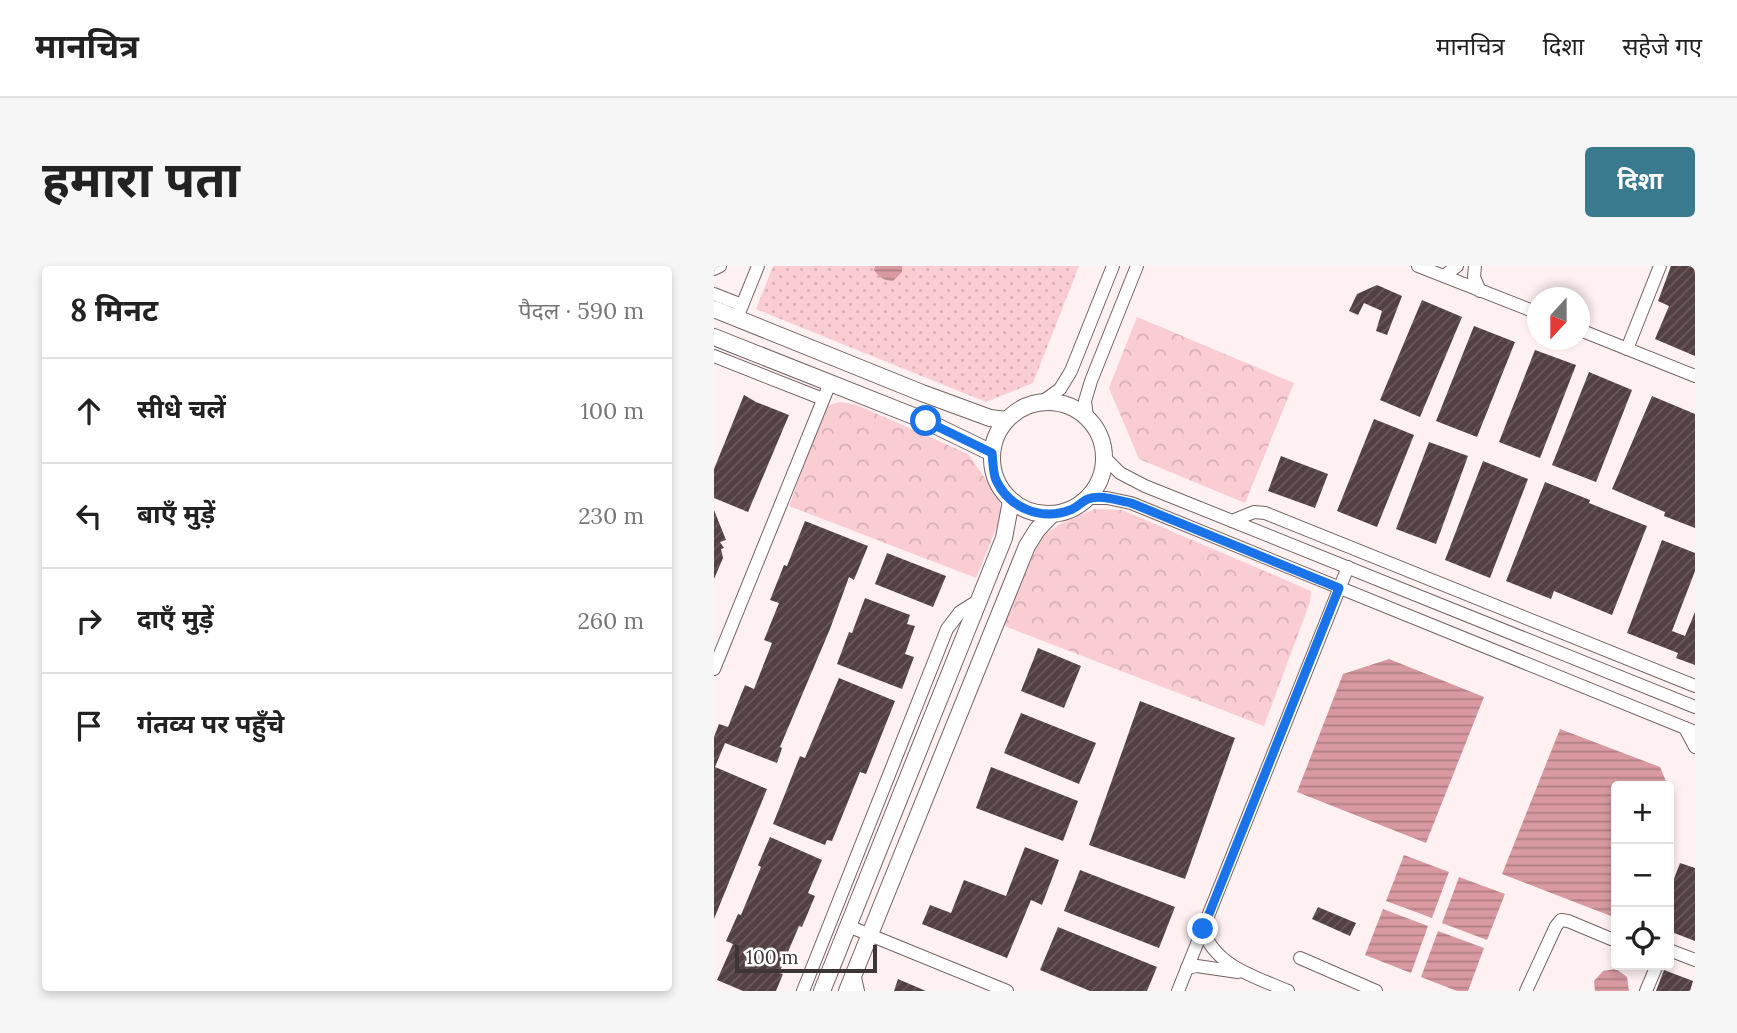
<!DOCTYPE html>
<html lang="hi">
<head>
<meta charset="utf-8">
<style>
	body { margin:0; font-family:Lora,"Noto Sans Devanagari",serif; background:#f6f6f6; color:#222 }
	.controls { position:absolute; right:21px; bottom:21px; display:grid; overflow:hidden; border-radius:7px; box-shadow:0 4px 10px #0003 }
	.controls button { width:63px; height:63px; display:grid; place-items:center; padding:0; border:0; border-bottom:2px solid #e0e0e0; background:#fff; color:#222; font:35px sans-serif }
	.compass { position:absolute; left:813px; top:21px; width:63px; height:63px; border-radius:50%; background:#fff; box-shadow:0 4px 10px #0003; rotate:201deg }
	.scale { position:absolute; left:21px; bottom:18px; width:142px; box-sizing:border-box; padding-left:7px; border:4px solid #3e3536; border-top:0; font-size:19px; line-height:24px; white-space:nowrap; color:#3e3536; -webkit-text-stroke:5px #fff; paint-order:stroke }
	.stop { position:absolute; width:21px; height:21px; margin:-16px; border:5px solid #1a73e8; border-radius:50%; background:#fff }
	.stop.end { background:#1a73e8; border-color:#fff; box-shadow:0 2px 7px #0008 }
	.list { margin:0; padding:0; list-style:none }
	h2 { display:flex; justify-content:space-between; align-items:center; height:91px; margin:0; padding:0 28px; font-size:30px }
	h2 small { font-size:23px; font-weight:400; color:#767676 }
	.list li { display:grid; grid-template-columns:46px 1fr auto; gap:21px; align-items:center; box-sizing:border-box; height:105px; padding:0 28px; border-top:2px solid #e0e0e0 }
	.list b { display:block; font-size:26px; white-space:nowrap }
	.list em { font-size:23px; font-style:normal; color:#767676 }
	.icon { flex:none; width:38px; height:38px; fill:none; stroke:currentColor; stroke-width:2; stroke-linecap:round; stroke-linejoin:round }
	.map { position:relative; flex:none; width:981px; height:725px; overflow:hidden; border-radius:7px }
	header { display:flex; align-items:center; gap:42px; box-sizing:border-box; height:98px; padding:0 35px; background:#fff; border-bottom:2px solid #e0e0e0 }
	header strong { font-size:33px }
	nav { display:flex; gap:38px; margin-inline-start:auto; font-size:24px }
	.intro { display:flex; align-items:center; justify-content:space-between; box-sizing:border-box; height:168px; padding:0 42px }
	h1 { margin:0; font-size:49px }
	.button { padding:18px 32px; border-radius:7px; background:#3a7a8e; color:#fff; font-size:24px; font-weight:700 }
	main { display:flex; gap:42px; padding:0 42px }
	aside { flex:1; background:#fff; border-radius:7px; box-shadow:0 4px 10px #0003 }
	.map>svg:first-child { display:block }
	.grass { fill:url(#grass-dots) }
	.park { fill:url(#park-crowns) }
	.water { fill:url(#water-rules) }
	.building { fill:url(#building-hatch) }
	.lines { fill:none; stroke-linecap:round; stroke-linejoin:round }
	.minor-casing { stroke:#766365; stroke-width:14 }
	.major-casing { stroke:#766365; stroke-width:18 }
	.minor { stroke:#fff; stroke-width:12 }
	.major { stroke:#fff; stroke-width:16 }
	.route { stroke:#1a73e8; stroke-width:9 }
</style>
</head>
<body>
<header>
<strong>मानचित्र</strong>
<nav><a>मानचित्र</a><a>दिशा</a><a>सहेजे गए</a></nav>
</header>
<div class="intro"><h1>हमारा पता</h1><a class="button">दिशा</a></div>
<main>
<aside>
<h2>8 मिनट<small>पैदल · 590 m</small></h2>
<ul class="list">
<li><svg class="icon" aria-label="ahead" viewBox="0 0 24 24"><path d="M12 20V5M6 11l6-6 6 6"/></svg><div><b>सीधे चलें</b></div><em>100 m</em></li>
<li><svg class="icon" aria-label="left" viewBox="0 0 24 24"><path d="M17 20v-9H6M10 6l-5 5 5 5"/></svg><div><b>बाएँ मुड़ें</b></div><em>230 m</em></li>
<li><svg class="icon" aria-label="right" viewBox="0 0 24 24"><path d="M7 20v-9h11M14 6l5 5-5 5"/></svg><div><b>दाएँ मुड़ें</b></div><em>260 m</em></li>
<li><svg class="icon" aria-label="arrive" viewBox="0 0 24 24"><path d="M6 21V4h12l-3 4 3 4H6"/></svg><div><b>गंतव्य पर पहुँचे</b></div></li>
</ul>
</aside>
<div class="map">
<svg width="981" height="725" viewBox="0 0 981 725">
	<defs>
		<pattern id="grass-dots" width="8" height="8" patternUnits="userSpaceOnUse" patternTransform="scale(1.75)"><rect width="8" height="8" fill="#facdd3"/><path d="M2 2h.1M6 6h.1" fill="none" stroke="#d7b1b6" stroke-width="1.8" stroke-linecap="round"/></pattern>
		<pattern id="park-crowns" width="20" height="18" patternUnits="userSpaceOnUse" patternTransform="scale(1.75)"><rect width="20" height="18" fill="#facdd3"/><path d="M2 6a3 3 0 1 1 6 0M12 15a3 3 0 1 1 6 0" fill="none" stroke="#d7b1b6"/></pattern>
		<pattern id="water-rules" width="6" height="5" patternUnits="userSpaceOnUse" patternTransform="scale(1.75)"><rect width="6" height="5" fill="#d899a1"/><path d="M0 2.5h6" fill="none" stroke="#b17e84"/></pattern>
		<pattern id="building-hatch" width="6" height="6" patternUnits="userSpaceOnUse" patternTransform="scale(1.75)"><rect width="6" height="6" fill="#524042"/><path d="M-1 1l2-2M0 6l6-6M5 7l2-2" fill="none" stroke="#695a5c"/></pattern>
	</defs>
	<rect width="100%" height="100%" fill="#fff1f2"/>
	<polygon class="grass" points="59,0 365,0 319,117 272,136 42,43"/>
	<g class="park">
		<polygon points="423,51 580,117 531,237 425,193 395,122"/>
		<polygon points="126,136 143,139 254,188 286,233 286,253 262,312 75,240 112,140"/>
		<polygon points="381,243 408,244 597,325 596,336 550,460 288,359 324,274 346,258"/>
	</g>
	<g class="water">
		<path d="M 161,0 L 188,0 L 188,6 L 179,15 C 169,14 166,12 160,4 Z"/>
		<polygon points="675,393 770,431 712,577 583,526 629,408"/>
		<polygon points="846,463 946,501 954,520 902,520 902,652 788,608"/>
		<polygon points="690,589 735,606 718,652 672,635"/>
		<polygon points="745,611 791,628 773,674 728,657"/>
		<polygon points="669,643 714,660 697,707 651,689"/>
		<polygon points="724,665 770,682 754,725 743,725 707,711"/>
		<polygon points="902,703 913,711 915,725 881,725 880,715 889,705"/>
	</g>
	<g class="building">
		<polygon points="957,0 981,0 981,90 941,73 955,40 944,35"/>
		<polygon points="663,19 688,30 673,69 662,65 668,45 650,37 644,49 635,45 643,28"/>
		<polygon points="708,34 748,51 706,151 666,134"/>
		<polygon points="760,60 801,76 763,171 722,155"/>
		<polygon points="821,84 862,99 826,192 785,176"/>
		<polygon points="875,106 918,124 882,216 838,199"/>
		<polygon points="30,129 42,136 75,149 34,246 0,232 0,203"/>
		<polygon points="938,130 981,148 981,262 950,250 951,246 898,223"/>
		<polygon points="660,153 700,169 663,261 623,245"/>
		<polygon points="715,176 754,190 722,278 682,263"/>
		<polygon points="567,190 614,208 601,242 554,225"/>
		<polygon points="769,195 814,213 776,312 731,294"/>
		<polygon points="831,216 876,234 875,237 933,260 898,349 840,325 837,333 792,315"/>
		<polygon points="0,244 12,274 6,276 10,282 7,283 9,292 0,313"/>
		<polygon points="91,255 154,280 140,314 135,311 116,363 66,481 68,482 63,497 11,477 1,501 53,523 0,653 0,471 5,458 14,461 31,419 40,423 58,377 50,374 65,337 56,334 70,299 73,300"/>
		<polygon points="948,274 981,287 981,305 958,365 971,370 981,346 981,399 962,392 964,387 913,367"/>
		<polygon points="173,287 232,310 219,341 161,318"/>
		<polygon points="151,332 196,349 193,358 201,360 191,388 200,391 188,423 123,398 135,366 138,367"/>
		<polygon points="324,382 367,400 350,442 307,425"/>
		<polygon points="125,412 181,435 152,508 146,506 118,575 113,574 111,579 59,558 86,490 91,492"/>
		<polygon points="426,435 521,472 471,613 375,579"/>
		<polygon points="307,447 382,477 365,518 290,487"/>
		<polygon points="277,501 364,535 349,575 262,542"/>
		<polygon points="56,571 108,594 94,627 101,630 88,661 85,660 65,707 69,708 62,725 29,725 3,714 19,678 12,675 24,648 27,649 47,601 44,599"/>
		<polygon points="311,581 345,594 328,639 317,634 293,692 208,658 216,639 237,647 250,614 292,630"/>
		<polygon points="966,597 981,602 981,675 955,665 955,626"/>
		<polygon points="366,604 461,641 445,682 350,645"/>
		<polygon points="604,641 642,657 636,670 598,653"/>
		<polygon points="344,661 443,701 433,725 376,725 326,704"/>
		<polygon points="950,704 979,715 976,725 942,725"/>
		<polygon points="184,713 212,725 180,725"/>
	</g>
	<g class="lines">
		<g class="minor-casing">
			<g id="minor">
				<polyline points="704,0 824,47"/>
				<polyline points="761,0 760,11 766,25"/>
				<polyline points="0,3 6,0"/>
				<polyline points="730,10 743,0"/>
				<polyline points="0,28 28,39"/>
				<polyline points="23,52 44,0"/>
				<polyline points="866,64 981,110"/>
				<polyline points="913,83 946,0"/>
				<polyline points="0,90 109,133"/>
				<polyline points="328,136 346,123 357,105 399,0"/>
				<polyline points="373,151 371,135 377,115 423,0"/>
				<polyline points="391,192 406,207 431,220 981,441"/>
				<polyline points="375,232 393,232 417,237 981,466"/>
				<polyline points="518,255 540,246 551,247 981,420"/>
				<polyline points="0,403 116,117"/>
				<polyline points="971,462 981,481"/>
				<polyline points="134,660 293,725"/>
				<path d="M 489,663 C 500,700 542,711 574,725"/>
				<polyline points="955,684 981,694"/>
				<polyline points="586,692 662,725"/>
				<polyline points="473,702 483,700 524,706"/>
				<polyline points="140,707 144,725"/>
				<polyline points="89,725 233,363 246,346 265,334"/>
				<polyline points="464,725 634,301"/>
				<polyline points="812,725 842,660 847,654 854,655 902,675"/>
				<polyline points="932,725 943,699"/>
			</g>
		</g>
		<g class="major-casing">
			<g id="major">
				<polyline points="0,43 208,127 276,152 292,154"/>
				<polyline points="0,71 212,155 278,187"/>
				<circle cx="334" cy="192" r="56"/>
				<polyline points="108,725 290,272 297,235"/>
				<polyline points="133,725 313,280 323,264 337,249"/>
			</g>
		</g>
		<use href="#minor" class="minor"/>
		<use href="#major" class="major"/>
	</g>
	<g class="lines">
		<path class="route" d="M 212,155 L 278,187 C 279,196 279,207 282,214 C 295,242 327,255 356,244 C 363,242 368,235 374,233 C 386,228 405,235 417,237 L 625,322 L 489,663"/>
	</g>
</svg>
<div class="controls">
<button>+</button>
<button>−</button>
<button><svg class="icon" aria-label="locate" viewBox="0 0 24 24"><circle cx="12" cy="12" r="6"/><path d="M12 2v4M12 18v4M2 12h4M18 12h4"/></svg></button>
</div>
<svg class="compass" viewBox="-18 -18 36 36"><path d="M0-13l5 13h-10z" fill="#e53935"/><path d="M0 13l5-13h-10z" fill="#767676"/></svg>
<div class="scale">100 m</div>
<div class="stop" style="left:212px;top:155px"></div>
<div class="stop end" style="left:489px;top:663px"></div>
</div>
</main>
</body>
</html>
